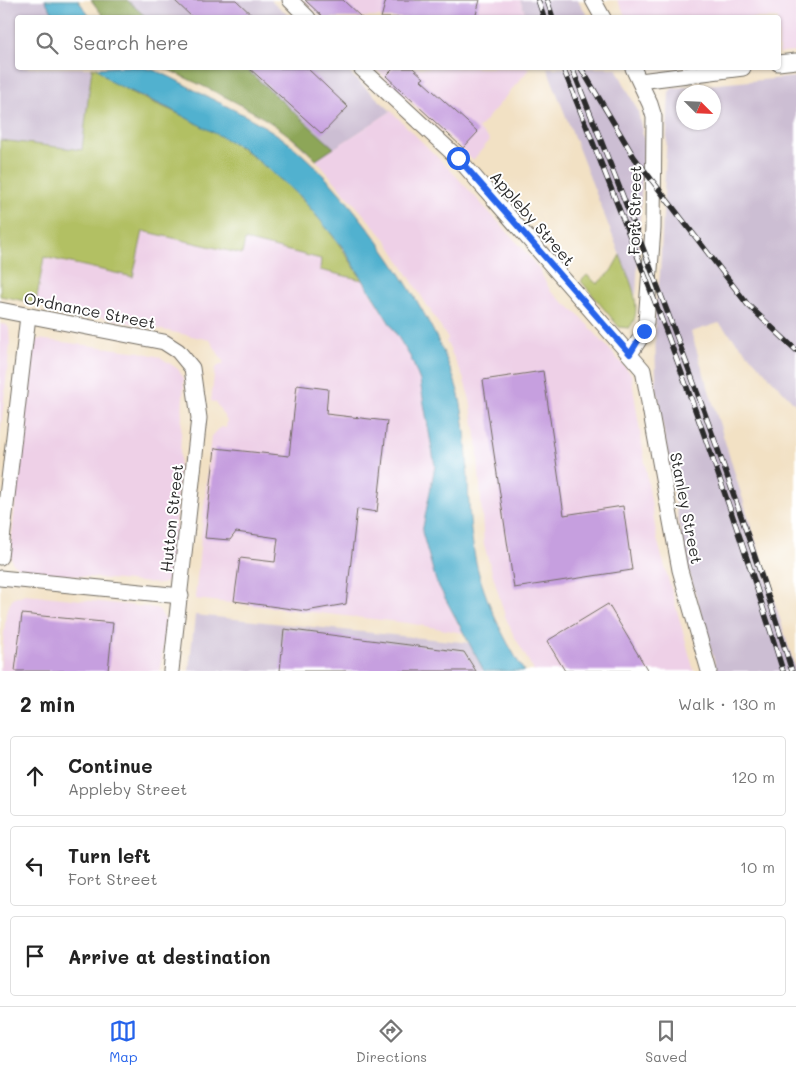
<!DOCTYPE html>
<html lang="en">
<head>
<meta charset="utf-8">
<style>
	body { margin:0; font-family:Mali,sans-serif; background:#f2f2f2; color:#222 }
	.compass { position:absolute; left:676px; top:85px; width:45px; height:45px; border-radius:50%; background:#fff; box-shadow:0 1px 4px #0004; rotate:114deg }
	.stop { position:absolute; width:15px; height:15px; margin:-11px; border:4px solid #2563eb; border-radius:50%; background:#fff }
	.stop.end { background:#2563eb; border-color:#fff; box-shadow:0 1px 5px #0008 }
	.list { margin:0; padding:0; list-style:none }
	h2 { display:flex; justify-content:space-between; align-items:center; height:65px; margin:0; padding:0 20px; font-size:21px }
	h2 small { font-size:16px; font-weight:400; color:#767676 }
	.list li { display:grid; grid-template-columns:32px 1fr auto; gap:15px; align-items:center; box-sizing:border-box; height:80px; margin:0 10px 10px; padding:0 10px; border:1px solid #e0e0e0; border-radius:5px }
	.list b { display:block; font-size:19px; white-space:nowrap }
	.list p { margin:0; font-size:16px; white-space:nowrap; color:#767676 }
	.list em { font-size:16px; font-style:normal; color:#767676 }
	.icon { flex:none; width:28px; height:28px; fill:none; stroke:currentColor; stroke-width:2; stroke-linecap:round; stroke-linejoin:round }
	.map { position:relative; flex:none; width:796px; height:671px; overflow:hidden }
	.search { position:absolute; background:#fff; box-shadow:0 1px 4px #0004; left:15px; right:15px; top:15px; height:55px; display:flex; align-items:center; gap:12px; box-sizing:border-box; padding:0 18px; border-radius:5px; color:#767676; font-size:19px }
	.sheet { height:335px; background:#fff }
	nav { display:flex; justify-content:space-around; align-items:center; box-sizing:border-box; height:70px; border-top:1px solid #e0e0e0; background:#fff; font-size:14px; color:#767676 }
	nav a { display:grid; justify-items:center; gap:2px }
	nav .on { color:#2563eb }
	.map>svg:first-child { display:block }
	.built { fill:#eed0e7 }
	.industrial { fill:#ccbed3; fill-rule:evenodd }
	.green { fill:#b2c063; stroke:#6e7647 }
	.forest { fill:#8da659; stroke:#5c6842 }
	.water { fill:#51b1cf; stroke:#3e6e7d }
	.building { fill:#c69fdf }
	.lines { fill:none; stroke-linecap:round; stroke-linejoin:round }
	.minor-casing { stroke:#716b61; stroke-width:17 }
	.minor { stroke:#fff; stroke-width:15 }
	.rail-casing { stroke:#2b2b2b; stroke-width:5.5 }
	.rail { stroke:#fff; stroke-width:4; stroke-dasharray:11; stroke-linecap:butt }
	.route { stroke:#2563eb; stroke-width:6 }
	.labels { text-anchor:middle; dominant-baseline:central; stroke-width:4; stroke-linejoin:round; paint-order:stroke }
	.street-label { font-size:16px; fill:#2b2b2b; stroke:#fff }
</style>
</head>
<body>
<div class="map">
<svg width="796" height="671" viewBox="0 0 796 671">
	<rect width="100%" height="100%" fill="#fff"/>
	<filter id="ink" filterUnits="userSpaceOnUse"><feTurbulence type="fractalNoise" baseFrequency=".02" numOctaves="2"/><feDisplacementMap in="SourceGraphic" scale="10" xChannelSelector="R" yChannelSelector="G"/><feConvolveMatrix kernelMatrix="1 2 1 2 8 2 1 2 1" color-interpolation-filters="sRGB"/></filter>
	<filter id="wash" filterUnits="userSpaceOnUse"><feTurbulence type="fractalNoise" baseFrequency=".0096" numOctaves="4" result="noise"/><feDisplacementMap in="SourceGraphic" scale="20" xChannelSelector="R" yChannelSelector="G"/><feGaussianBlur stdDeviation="1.12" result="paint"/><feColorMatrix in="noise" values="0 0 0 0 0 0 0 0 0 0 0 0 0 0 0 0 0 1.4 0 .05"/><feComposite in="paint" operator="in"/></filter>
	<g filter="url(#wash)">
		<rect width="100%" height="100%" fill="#f2e1c4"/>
		<g class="built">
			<polygon points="304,0 520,0 527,17 323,17"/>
			<polygon points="617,0 796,0 796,52 779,53 778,18 626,17"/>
			<polygon points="375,68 530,68 478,129 490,140 473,160"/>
			<polygon points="391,111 456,176 523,249 540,271 551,292 579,315 631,374 657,539 694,671 534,671 512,632 505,616 484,545 477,442 470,400 463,377 446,341 448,339 387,241 316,160"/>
			<polygon points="142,231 241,254 245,240 321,259 320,270 362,280 411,358 420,381 435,466 429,502 436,581 463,633 408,623 195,599 211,436 221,427 226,428 227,421 216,403 211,401 215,368 224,363 210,340 36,303 44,258 133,277"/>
			<polygon points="0,324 7,325 9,329 10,345 0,436"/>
			<polygon points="38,339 140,352 160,357 178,369 184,379 174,565 167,582 161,584 25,571 17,567 12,562 10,553 31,353"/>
			<polygon points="25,594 156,608 160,611 165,620 165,629 160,671 0,671 6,613 12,599"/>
		</g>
		<g class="industrial">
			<polygon points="0,0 45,0 55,17 18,18 18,68 92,68 82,150 0,140"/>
			<polygon points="91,0 271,0 290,17 104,17"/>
			<polygon points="520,0 578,0 588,17 527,17"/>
			<polygon points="165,68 344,68 391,111 316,160 277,125 238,103"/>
			<polygon points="547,68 616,68 638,111 644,141 636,296"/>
			<path d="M 796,77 L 796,405 L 719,323 L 691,332 L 796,671 L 717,671 L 683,550 L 656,385 L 655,314 L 660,274 L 669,92 L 673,88 ZM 684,92 L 714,92 L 714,122 L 684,122 Z"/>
			<polygon points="195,615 471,643 487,671 189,671"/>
		</g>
		<g class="green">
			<path d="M 92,68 L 97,68 C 123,94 163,105 196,122 C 268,158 322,211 362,280 L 320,270 L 321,259 L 245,240 L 242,254 L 143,231 L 133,277 L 44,257 L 36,303 L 0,296 L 0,140 L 82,150 Z"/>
			<path d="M 620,255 C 627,274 646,310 629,328 L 619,327 L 581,281 L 587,275 L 597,284 L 611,271 Z"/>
		</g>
		<g class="forest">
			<polygon points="91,0 127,0 146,17 104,17"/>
			<path d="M 165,68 L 245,68 L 334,148 L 316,160 C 275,116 218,94 165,68 Z"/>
		</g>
		<g class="water">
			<polygon points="45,0 78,0 90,17 55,17"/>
			<path d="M 97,68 C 112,67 130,65 145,68 C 162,71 185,85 200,93 C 228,107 257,120 282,138 C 348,186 441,319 460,399 C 471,449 465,501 474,552 C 481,593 502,636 524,671 L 484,671 L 436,581 L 422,532 L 435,466 L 420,381 L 411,358 L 344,249 L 300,196 L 244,149 L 168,108 L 111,82 Z"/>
		</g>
		<g id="blocks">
			<g class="building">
				<polygon points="174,0 236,0 255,18 193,18"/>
				<polygon points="305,0 343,0 362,18 324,18"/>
				<polygon points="386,0 480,0 475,18 381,18"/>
				<polygon points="249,68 307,68 348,107 322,134"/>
				<polygon points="394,68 413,68 424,78 421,80 478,132 463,148 386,76"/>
				<polygon points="543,371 564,515 623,506 632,570 514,588 483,380"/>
				<polygon points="297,385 328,389 326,414 387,421 377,512 357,509 346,604 306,611 234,601 240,558 275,562 278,538 236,532 230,540 205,538 215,448 289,456"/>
				<polygon points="608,604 648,671 565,671 547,641"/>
				<polygon points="22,614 113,623 108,671 15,671"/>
				<polygon points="284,629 464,652 476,671 280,671"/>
			</g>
		</g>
	</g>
	<g filter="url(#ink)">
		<use href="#blocks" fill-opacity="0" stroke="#716b61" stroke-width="1"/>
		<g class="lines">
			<g class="minor-casing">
				<g id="minor">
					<polyline points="290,0 308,18"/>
					<polyline points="593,0 603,18"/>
					<polyline points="778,63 796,61"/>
					<polyline points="361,68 458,158 643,370 680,570 709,671"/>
					<polyline points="640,81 743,68"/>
					<polyline points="0,310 164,342 178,351 192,368 199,418 171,671"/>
					<polyline points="630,354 641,337 646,322 653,229 654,117 650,104 633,68"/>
					<polyline points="0,557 28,316"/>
					<polyline points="0,578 181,596"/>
				</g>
			</g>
			<use href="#minor" class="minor"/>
			<g class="rail-casing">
				<g id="rail">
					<polyline points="538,0 544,18"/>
					<polyline points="547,0 553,18"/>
					<path d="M 563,68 C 643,266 720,466 783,671"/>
					<path d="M 572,68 C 652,267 728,466 792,671"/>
					<polyline points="581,68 634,157 748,305 796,350"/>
				</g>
			</g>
			<use href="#rail" class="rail"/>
		</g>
	</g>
	<g class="lines" filter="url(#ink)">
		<polyline class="route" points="458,158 630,354 644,331"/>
	</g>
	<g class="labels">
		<g class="street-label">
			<text transform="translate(634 210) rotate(-89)">Fort Street</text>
			<text transform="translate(533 218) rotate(49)">Appleby Street</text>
			<text transform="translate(90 310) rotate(11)">Ordnance Street</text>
			<text transform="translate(687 508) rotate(79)">Stanley Street</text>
			<text transform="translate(171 518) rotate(-84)">Hutton Street</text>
		</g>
	</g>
</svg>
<svg class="compass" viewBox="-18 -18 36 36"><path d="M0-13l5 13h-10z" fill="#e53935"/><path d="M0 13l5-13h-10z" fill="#767676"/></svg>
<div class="stop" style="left:458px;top:158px"></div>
<div class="stop end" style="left:644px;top:331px"></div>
<div class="search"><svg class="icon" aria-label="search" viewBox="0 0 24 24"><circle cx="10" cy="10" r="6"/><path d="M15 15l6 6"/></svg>Search here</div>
</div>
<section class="sheet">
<h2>2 min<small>Walk · 130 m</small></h2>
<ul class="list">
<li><svg class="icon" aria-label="ahead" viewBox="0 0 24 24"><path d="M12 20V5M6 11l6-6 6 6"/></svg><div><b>Continue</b><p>Appleby Street</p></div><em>120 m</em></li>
<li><svg class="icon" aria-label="left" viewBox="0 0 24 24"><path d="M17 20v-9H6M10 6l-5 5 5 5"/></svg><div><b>Turn left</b><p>Fort Street</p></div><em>10 m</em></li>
<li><svg class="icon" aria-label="arrive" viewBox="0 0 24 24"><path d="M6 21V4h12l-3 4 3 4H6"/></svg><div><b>Arrive at destination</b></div></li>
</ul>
</section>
<nav>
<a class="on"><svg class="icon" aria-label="map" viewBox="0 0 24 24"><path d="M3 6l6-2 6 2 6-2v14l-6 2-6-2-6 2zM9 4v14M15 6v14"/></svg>Map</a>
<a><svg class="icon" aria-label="directions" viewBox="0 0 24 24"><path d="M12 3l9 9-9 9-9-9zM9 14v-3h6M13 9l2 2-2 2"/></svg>Directions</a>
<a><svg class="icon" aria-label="saved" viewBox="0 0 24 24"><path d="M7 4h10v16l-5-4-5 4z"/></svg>Saved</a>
</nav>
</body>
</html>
